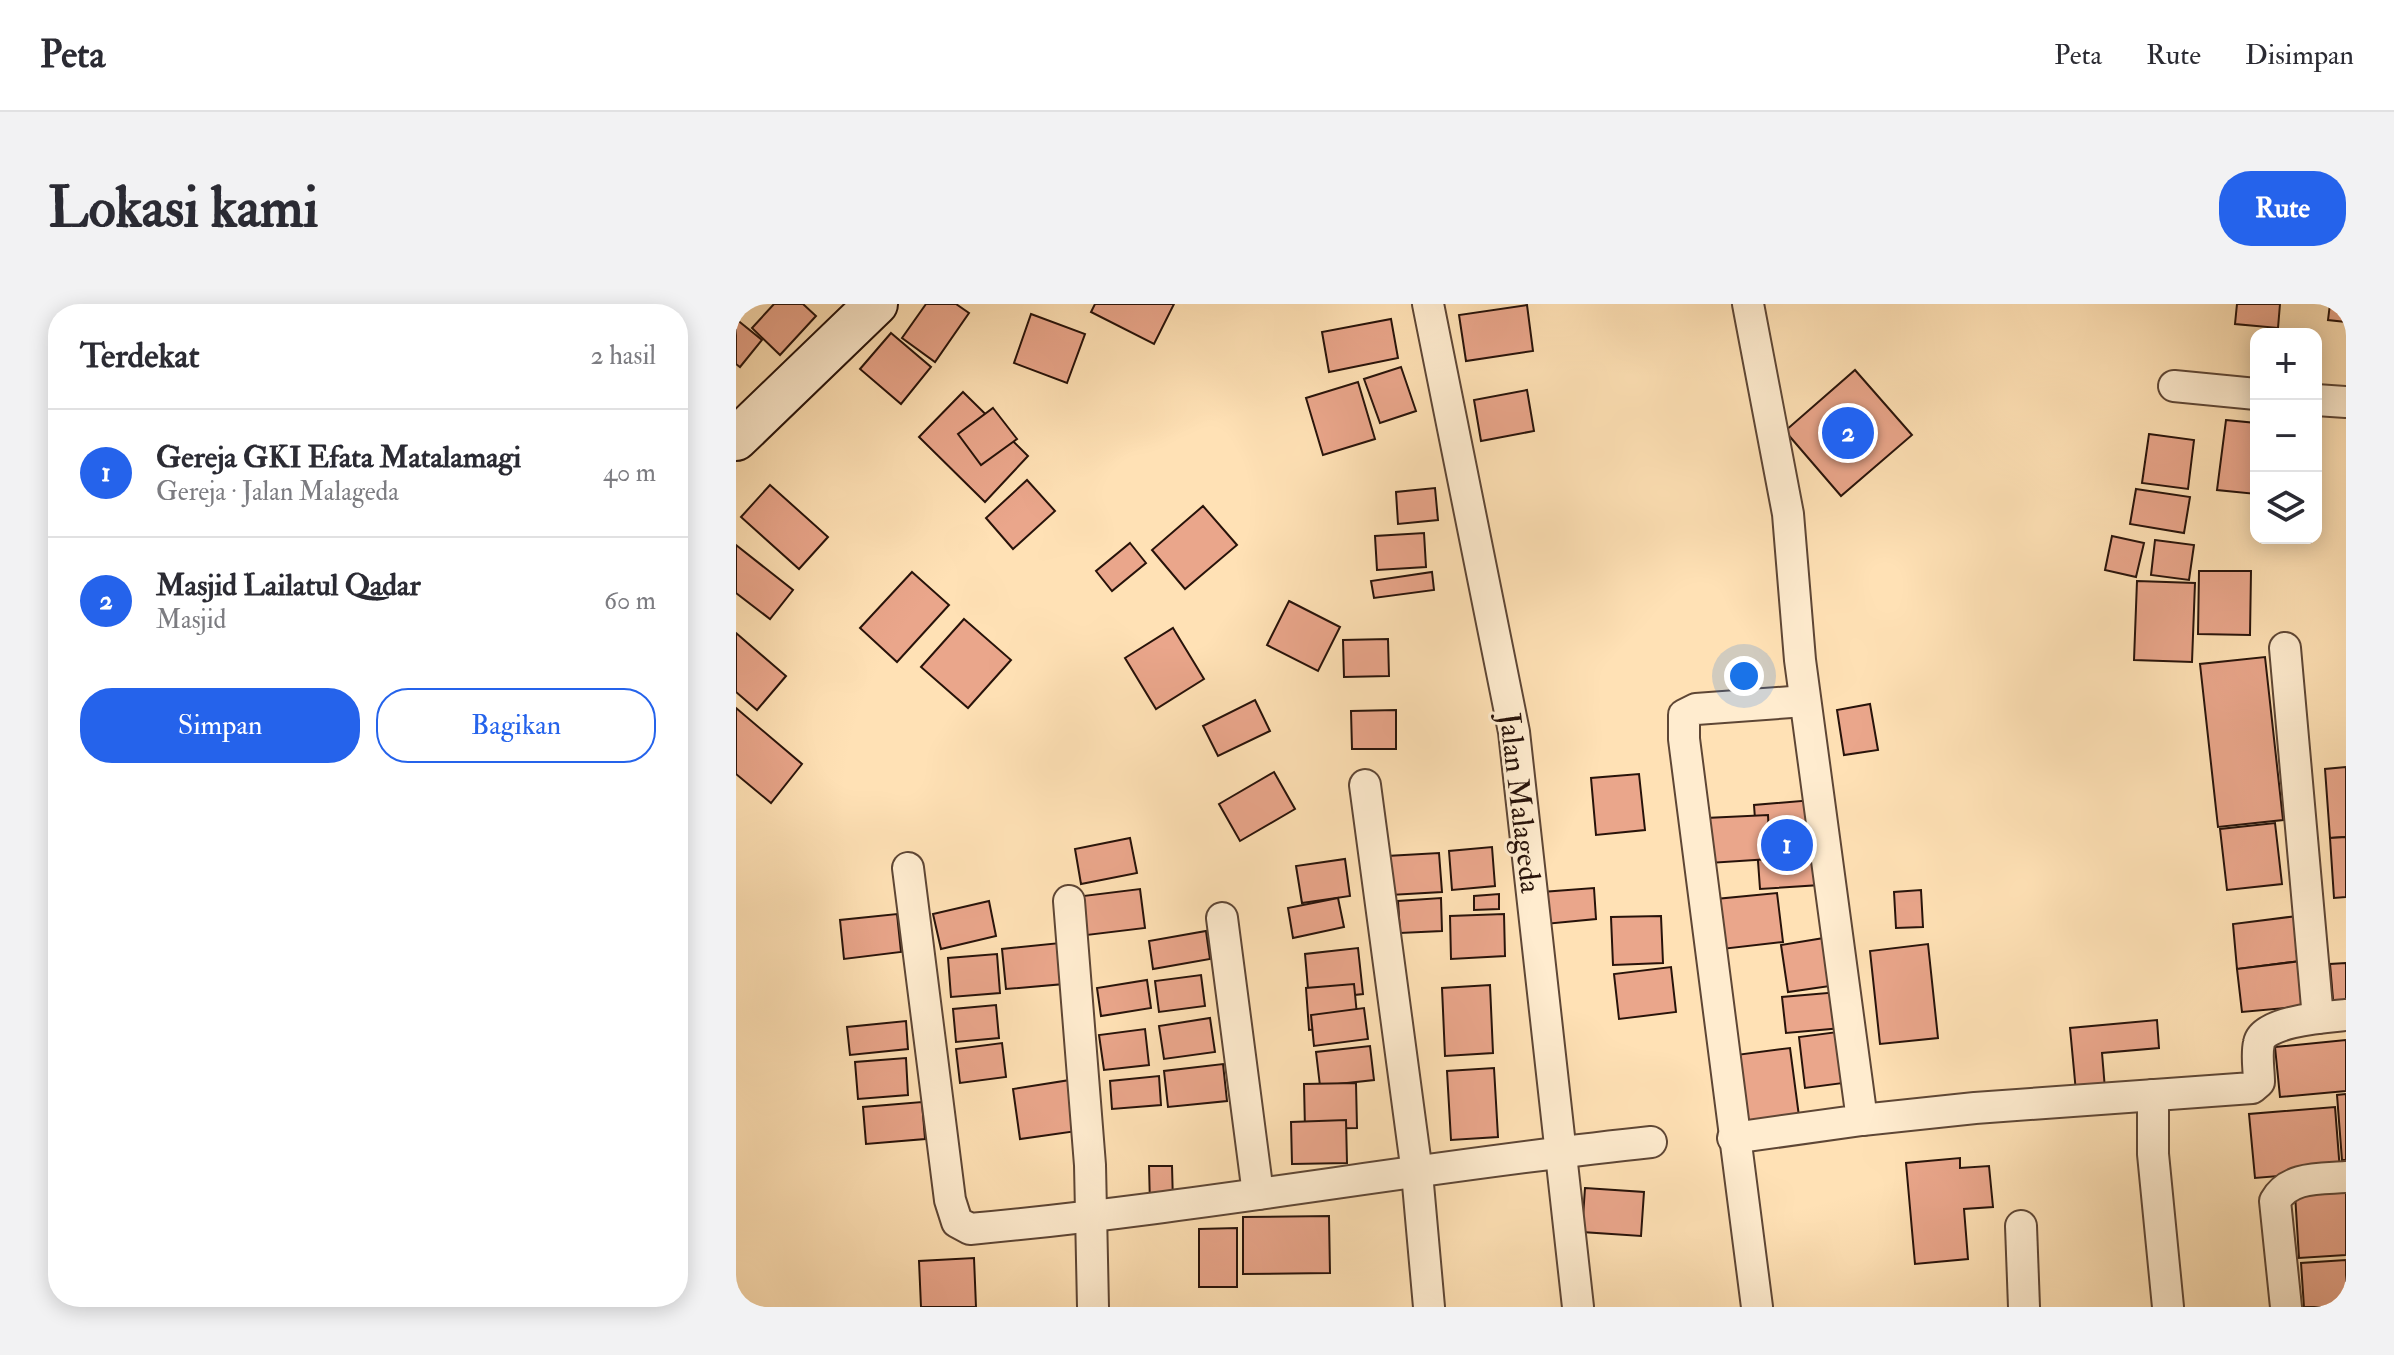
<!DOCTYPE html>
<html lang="id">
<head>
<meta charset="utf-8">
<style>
	body { margin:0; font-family:"IM FELL Double Pica",serif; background:#f2f2f3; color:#2b2b33 }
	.controls { position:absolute; right:24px; top:24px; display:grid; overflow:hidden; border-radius:16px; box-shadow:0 4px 20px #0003 }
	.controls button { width:72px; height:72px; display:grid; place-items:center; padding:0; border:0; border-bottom:2px solid #e1e1e2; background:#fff; color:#2b2b33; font:40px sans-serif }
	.you { position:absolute; left:1008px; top:372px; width:28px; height:28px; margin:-20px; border:6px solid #fff; border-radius:50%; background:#1a73e8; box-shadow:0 0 0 12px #1a73e833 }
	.badge { display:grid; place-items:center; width:52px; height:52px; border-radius:50%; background:#2563eb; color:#fff; font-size:26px; font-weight:700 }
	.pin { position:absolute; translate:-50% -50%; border:4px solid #fff; box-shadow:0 2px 8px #0006 }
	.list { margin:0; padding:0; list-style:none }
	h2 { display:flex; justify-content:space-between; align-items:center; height:104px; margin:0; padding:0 32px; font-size:34px }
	h2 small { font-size:26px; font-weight:400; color:#7c7c81 }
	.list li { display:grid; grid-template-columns:52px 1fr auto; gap:24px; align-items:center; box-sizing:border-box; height:128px; padding:0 32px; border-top:2px solid #e1e1e2 }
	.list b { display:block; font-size:30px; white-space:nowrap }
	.list p { margin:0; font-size:26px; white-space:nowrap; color:#7c7c81 }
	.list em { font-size:26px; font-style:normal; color:#7c7c81 }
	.actions { display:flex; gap:16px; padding:24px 32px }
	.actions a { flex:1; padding:18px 0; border:2px solid #2563eb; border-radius:32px; text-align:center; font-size:28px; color:#2563eb }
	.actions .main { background:#2563eb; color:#fff }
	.icon { flex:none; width:44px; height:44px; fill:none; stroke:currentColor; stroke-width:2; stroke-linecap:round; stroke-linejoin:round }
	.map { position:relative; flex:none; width:1610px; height:1003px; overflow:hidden; border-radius:32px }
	header { display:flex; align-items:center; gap:48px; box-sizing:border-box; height:112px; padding:0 40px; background:#fff; border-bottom:2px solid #e1e1e2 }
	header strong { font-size:38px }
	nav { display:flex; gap:44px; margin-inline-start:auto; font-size:28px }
	.intro { display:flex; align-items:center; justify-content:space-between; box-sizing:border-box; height:192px; padding:0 48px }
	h1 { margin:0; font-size:56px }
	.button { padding:20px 36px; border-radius:32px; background:#2563eb; color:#fff; font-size:28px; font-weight:700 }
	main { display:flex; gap:48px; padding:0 48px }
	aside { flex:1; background:#fff; border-radius:32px; box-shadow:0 4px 20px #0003 }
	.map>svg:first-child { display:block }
	.building { fill:#eaa68b; stroke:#28130a; stroke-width:2 }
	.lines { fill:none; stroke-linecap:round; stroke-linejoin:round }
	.street-casing { stroke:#5e4635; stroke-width:34 }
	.secondary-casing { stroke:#28130a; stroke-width:46 }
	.street { stroke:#ffeccf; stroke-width:30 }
	.secondary { stroke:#ffeccf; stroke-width:42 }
	.labels { text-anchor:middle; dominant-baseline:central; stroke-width:6; stroke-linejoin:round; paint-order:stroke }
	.street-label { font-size:30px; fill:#28130a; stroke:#ffeccf }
</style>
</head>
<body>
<header>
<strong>Peta</strong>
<nav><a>Peta</a><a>Rute</a><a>Disimpan</a></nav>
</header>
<div class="intro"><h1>Lokasi kami</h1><a class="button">Rute</a></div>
<main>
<aside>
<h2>Terdekat<small>2 hasil</small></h2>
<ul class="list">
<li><span class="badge">1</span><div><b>Gereja GKI Efata Matalamagi</b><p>Gereja · Jalan Malageda</p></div><em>40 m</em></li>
<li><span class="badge">2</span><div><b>Masjid Lailatul Qadar</b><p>Masjid</p></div><em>60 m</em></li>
</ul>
<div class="actions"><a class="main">Simpan</a><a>Bagikan</a></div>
</aside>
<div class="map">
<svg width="1610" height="1003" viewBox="0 0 1610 1003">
	<rect width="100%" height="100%" fill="#ffe1b5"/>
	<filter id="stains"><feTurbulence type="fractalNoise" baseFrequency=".0025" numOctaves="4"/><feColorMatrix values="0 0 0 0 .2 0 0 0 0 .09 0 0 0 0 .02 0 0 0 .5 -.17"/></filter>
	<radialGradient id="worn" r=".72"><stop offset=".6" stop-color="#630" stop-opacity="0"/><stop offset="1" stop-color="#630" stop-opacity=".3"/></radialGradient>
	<g class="building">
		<polygon points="38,0 67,0 80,12 44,51 16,24"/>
		<polygon points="190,0 220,0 233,9 199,58 166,34"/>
		<polygon points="359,0 438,0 418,40 355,8"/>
		<polygon points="1501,0 1544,0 1542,24 1499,20"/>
		<polygon points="1594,0 1610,0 1610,18 1592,16"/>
		<polygon points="791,1 797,47 730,57 723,11"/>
		<polygon points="295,10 349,30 331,79 278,59"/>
		<polygon points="0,15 26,36 4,63 0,60"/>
		<polygon points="655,15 662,54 593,68 586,28"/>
		<polygon points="155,29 195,63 165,100 124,65"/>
		<polygon points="665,63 680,107 644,119 628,75"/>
		<polygon points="1119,66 1176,131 1105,192 1049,127"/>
		<polygon points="622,78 639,135 587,151 570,94"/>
		<polygon points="791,86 798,127 745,137 738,96"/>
		<polygon points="227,88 292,152 249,198 183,133"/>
		<polygon points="257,104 281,135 245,161 222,130"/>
		<polygon points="1490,116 1520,119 1520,190 1481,186"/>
		<polygon points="1413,130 1458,136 1452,185 1406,179"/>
		<polygon points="291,176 319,207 277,245 250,214"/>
		<polygon points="34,181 92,233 63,265 5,213"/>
		<polygon points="699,184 702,216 662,220 660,188"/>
		<polygon points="1400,185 1454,193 1448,229 1394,220"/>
		<polygon points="467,202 501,241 449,285 416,246"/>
		<polygon points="688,229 690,263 641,266 639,232"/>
		<polygon points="1376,232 1408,239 1400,273 1369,266"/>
		<polygon points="1419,236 1458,241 1453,276 1415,271"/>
		<polygon points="394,239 410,259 376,287 360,267"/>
		<polygon points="0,241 57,286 34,315 0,289"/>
		<polygon points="1463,267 1515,267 1514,331 1462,330"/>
		<polygon points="176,268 213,301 161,358 124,324"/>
		<polygon points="696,268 698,286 638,294 635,277"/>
		<polygon points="1401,277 1459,279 1456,358 1398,356"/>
		<polygon points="553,297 604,323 582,367 531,341"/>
		<polygon points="228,315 275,356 232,404 185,363"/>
		<polygon points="437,324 468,375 420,405 389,354"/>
		<polygon points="0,329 50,372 21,406 0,388"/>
		<polygon points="652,335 653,372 608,373 607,336"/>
		<polygon points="1529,353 1547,516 1482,523 1464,360"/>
		<polygon points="519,396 534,427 482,452 467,422"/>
		<polygon points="1134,400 1142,446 1108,451 1101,406"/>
		<polygon points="0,404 66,460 35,499 0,470"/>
		<polygon points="660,406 660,445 616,445 615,407"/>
		<polygon points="1610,463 1610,533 1594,534 1589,465"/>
		<polygon points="538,468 559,505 504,537 483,500"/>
		<polygon points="903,470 909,526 860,531 855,474"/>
		<polygon points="1077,496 1084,581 1024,585 1018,501"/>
		<polygon points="1032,511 1034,555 973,559 970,514"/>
		<polygon points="1539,519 1546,580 1491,586 1484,525"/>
		<polygon points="1610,533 1610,593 1598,594 1594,534"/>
		<polygon points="394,534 401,569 345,580 339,545"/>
		<polygon points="756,543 759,582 716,586 713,547"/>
		<polygon points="703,549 706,588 654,591 651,552"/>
		<polygon points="609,555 614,592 566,599 560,562"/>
		<polygon points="858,584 860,615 809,620 806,588"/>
		<polygon points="404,585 409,624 351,631 347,592"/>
		<polygon points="1185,586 1187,623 1160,624 1158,588"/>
		<polygon points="1041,589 1047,638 986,645 980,595"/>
		<polygon points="763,590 763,605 738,606 738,592"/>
		<polygon points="602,594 608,623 557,634 552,604"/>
		<polygon points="705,594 706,627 664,629 662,597"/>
		<polygon points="253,597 260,632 205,645 197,610"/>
		<polygon points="161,610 165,648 108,655 104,616"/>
		<polygon points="768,610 769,652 715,655 714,612"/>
		<polygon points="925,612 927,659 877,661 875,613"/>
		<polygon points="1561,612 1565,657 1501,665 1497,620"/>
		<polygon points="470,627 474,655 417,665 413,637"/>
		<polygon points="1094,633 1101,681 1052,688 1045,641"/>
		<polygon points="324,639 328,680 270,685 266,645"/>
		<polygon points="1192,640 1202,734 1144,740 1134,647"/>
		<polygon points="622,644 627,690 573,696 569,650"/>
		<polygon points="261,650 264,689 215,693 212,654"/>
		<polygon points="1565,657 1570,702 1506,708 1501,665"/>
		<polygon points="1610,659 1610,706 1598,707 1594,660"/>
		<polygon points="935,663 940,708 883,715 878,670"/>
		<polygon points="465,671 469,702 423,708 419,677"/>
		<polygon points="411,676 415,704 365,712 361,684"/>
		<polygon points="618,680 622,721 573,726 570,684"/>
		<polygon points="754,681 757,749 709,752 706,684"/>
		<polygon points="1103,688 1106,724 1050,729 1046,693"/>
		<polygon points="260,701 263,734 220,738 217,705"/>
		<polygon points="628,704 632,735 578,742 575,711"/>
		<polygon points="474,714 479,748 428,755 423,722"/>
		<polygon points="1421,716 1423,744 1366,749 1369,785 1340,788 1334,724"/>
		<polygon points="170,717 172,745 114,751 111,723"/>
		<polygon points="409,725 413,761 368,766 363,731"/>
		<polygon points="1109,727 1115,778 1069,784 1063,733"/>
		<polygon points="1610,736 1610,787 1544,793 1539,743"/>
		<polygon points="266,739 270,773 224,779 220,745"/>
		<polygon points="634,742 638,776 584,782 580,748"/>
		<polygon points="1054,744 1064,820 1009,827 1000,751"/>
		<polygon points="170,754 172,791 122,795 119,758"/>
		<polygon points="487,760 491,797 432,803 428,767"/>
		<polygon points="758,764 762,833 715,836 711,767"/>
		<polygon points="423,772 425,801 376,805 374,777"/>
		<polygon points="334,776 341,827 284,835 277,785"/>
		<polygon points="620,779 621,824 569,825 568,780"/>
		<polygon points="1610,790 1610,856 1606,856 1601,791"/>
		<polygon points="186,798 189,835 130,840 127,803"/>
		<polygon points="1599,803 1604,867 1519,874 1513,810"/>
		<polygon points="610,816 611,859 556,860 555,818"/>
		<polygon points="1224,854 1224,864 1253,862 1257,903 1228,905 1232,955 1179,960 1170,859"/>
		<polygon points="413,862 436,862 437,899 414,900"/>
		<polygon points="849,884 908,888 905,932 846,928"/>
		<polygon points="1610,887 1610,951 1563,954 1559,890"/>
		<polygon points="593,912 594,969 507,970 507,913"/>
		<polygon points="501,924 501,983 463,983 463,925"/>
		<polygon points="238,954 240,1003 185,1003 183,957"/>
		<polygon points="1610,956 1610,1003 1568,1003 1565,959"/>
	</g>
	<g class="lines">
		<g class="street-casing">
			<g id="street">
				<polyline points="692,0 778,428 842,1003"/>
				<polyline points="1438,82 1520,90"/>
				<polyline points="1580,96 1610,98"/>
				<polyline points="1549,344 1582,714"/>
				<polyline points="629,481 681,869 693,1003"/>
				<path d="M 172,564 L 214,896 L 221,918 L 234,925 C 462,904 687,862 915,838"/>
				<polyline points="333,597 354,861 357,1003"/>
				<polyline points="486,614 522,890"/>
				<polyline points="1417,791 1417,850 1432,1003"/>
				<path d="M 1126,816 L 1239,804 L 1516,784 L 1523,778 C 1523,766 1520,751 1523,739 C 1527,717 1590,713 1610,711"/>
				<polyline points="997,834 1126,816 1064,356 1052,210 1012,0"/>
				<polyline points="1285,922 1288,1003"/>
				<polyline points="1021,1003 948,435 948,411 960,405 1069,397"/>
				<path d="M 1550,1003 L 1539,897 C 1553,872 1584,875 1610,873"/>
			</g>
		</g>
		<g class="secondary-casing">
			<polyline id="secondary" points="0,135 140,0"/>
		</g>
		<use href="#street" class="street"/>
		<use href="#secondary" class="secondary"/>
	</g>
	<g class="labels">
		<g class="street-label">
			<text transform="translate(784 499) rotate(83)">Jalan Malageda</text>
		</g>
	</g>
	<rect width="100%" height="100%" filter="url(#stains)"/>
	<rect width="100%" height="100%" fill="url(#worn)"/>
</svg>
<div class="controls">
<button>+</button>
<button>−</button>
<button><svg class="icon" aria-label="layers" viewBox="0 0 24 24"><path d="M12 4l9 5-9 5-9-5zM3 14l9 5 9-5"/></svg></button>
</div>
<div class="you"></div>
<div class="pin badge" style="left:1051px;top:541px">1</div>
<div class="pin badge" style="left:1112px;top:129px">2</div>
</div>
</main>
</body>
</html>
